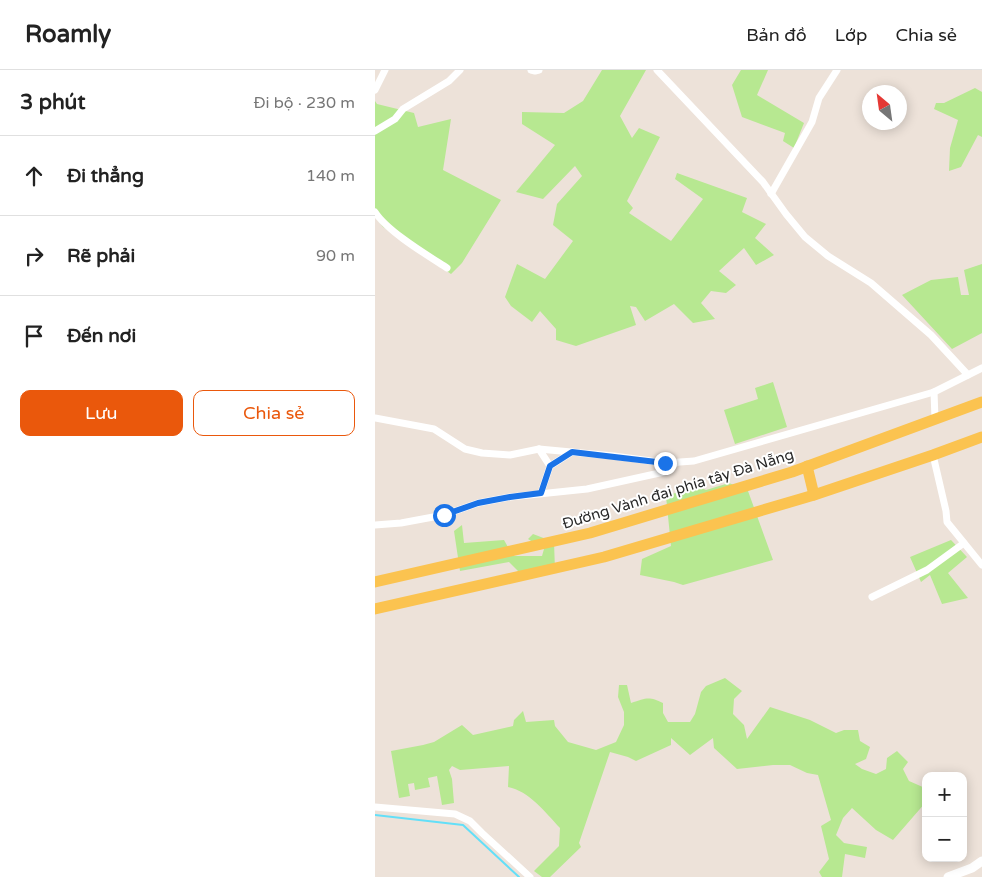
<!DOCTYPE html>
<html lang="vi">
<head>
<meta charset="utf-8">
<style>
	body { margin:0; font-family:"Varela Round",sans-serif; background:#f6f6f6; color:#222 }
	.controls { position:absolute; right:15px; bottom:15px; display:grid; overflow:hidden; border-radius:10px; box-shadow:0 2px 12px #0003 }
	.controls button { width:45px; height:45px; display:grid; place-items:center; padding:0; border:0; border-bottom:1px solid #e0e0e0; background:#fff; color:#222; font:25px sans-serif }
	.compass { position:absolute; left:487px; top:15px; width:45px; height:45px; border-radius:50%; background:#fff; box-shadow:0 2px 12px #0003; rotate:331deg }
	.stop { position:absolute; width:15px; height:15px; margin:-11px; border:4px solid #1a73e8; border-radius:50%; background:#fff }
	.stop.end { background:#1a73e8; border-color:#fff; box-shadow:0 1px 5px #0008 }
	.list { margin:0; padding:0; list-style:none }
	h2 { display:flex; justify-content:space-between; align-items:center; height:65px; margin:0; padding:0 20px; font-size:21px }
	h2 small { font-size:16px; font-weight:400; color:#767676 }
	.list li { display:grid; grid-template-columns:32px 1fr auto; gap:15px; align-items:center; box-sizing:border-box; height:80px; padding:0 20px; border-top:1px solid #e0e0e0 }
	.list b { display:block; font-size:19px; white-space:nowrap }
	.list em { font-size:16px; font-style:normal; color:#767676 }
	.actions { display:flex; gap:10px; padding:15px 20px }
	.actions a { flex:1; padding:11px 0; border:1px solid #ea580c; border-radius:10px; text-align:center; font-size:18px; color:#ea580c }
	.actions .main { background:#ea580c; color:#fff }
	.icon { flex:none; width:28px; height:28px; fill:none; stroke:currentColor; stroke-width:2; stroke-linecap:round; stroke-linejoin:round }
	.map { position:relative; flex:none; width:607px; height:807px; overflow:hidden }
	header { display:flex; align-items:center; gap:30px; box-sizing:border-box; height:70px; padding:0 25px; background:#fff; border-bottom:1px solid #e0e0e0 }
	header strong { font-size:24px }
	nav { display:flex; gap:28px; margin-inline-start:auto; font-size:18px }
	main { display:flex }
	aside { flex:1; background:#fff }
	.map>svg:first-child { display:block }
	.green { fill:#b7e891 }
	.lines { fill:none; stroke-linecap:round; stroke-linejoin:round }
	.stream { stroke:#63dff8; stroke-width:2 }
	.minor { stroke:#fff; stroke-width:7 }
	.tertiary { stroke:#fff; stroke-width:9 }
	.primary { stroke:#fbc350; stroke-width:11 }
	.route { stroke:#1a73e8; stroke-width:6 }
	.labels { text-anchor:middle; dominant-baseline:central; stroke-width:4; stroke-linejoin:round; paint-order:stroke }
	.street-label { font-size:15px; fill:#292929; stroke:#fff }
</style>
</head>
<body>
<header>
<strong>Roamly</strong>
<nav><a>Bản đồ</a><a>Lớp</a><a>Chia sẻ</a></nav>
</header>
<main>
<aside>
<h2>3 phút<small>Đi bộ · 230 m</small></h2>
<ul class="list">
<li><svg class="icon" aria-label="ahead" viewBox="0 0 24 24"><path d="M12 20V5M6 11l6-6 6 6"/></svg><div><b>Đi thẳng</b></div><em>140 m</em></li>
<li><svg class="icon" aria-label="right" viewBox="0 0 24 24"><path d="M7 20v-9h11M14 6l5 5-5 5"/></svg><div><b>Rẽ phải</b></div><em>90 m</em></li>
<li><svg class="icon" aria-label="arrive" viewBox="0 0 24 24"><path d="M6 21V4h12l-3 4 3 4H6"/></svg><div><b>Đến nơi</b></div></li>
</ul>
<div class="actions"><a class="main">Lưu</a><a>Chia sẻ</a></div>
</aside>
<div class="map">
<svg width="607" height="807" viewBox="0 0 607 807">
	<rect width="100%" height="100%" fill="#ede2d9"/>
	<g class="green">
		<polygon points="227,0 271,0 245,46 257,68 264,58 285,67 252,131 258,138 254,143 296,171 328,129 300,109 302,103 372,128 367,142 391,154 380,168 399,185 381,195 369,178 344,201 361,215 351,223 336,221 326,233 340,249 318,253 299,234 270,251 261,237 255,236 261,255 201,276 181,270 181,259 165,241 157,252 136,236 130,227 142,194 170,209 198,171 178,155 182,134 207,106 200,96 168,129 141,122 180,75 147,54 147,42 189,43 208,31"/>
		<polygon points="366,0 393,0 382,25 429,53 419,78 408,71 410,63 367,47 357,15"/>
		<polygon points="600,18 607,22 607,67 603,65 586,97 574,101 575,78 583,50 559,39 561,33 569,33"/>
		<polygon points="0,31 2,34 39,43 43,57 76,49 68,100 126,130 87,193 76,204 8,157 0,147"/>
		<polygon points="607,194 607,263 577,279 527,225 556,210 583,207 586,225 594,225 589,200"/>
		<polygon points="398,312 412,357 360,374 349,340 383,329 380,318"/>
		<polygon points="354,413 373,421 398,490 308,515 299,512 265,505 267,489 296,476 291,426 322,416 331,420"/>
		<polygon points="87,455 89,473 129,470 138,486 167,486 169,479 153,469 158,464 179,472 180,500 150,508 134,492 85,501 79,461"/>
		<polygon points="576,470 592,487 573,503 593,528 567,534 555,505 546,512 535,487"/>
		<path d="M 350,608 L 367,621 L 359,629 L 358,644 L 369,655 L 372,669 L 395,637 L 435,650 L 461,663 L 469,660 L 483,660 L 485,671 L 495,677 L 491,689 L 480,694 L 487,699 L 501,704 L 511,699 L 512,688 L 522,681 L 533,692 L 528,699 L 534,711 L 550,718 L 551,732 L 518,770 L 501,760 L 477,738 L 468,748 L 461,765 L 469,773 L 492,777 L 490,788 L 470,784 L 467,807 L 447,807 L 444,802 L 454,789 L 446,756 L 456,750 L 443,705 L 432,703 L 415,695 L 398,695 L 362,699 L 339,678 L 338,668 L 315,685 L 296,668 L 296,675 L 261,691 L 253,687 L 235,682 L 204,773 L 206,777 L 175,807 L 167,807 L 159,801 L 184,776 L 185,758 C 170,742 154,721 133,717 L 134,696 L 85,700 L 77,696 L 74,700 L 77,709 L 79,733 L 67,735 L 62,706 L 53,708 L 55,717 L 40,720 L 39,713 L 33,714 L 35,726 L 24,728 L 16,681 L 48,675 L 59,672 L 87,655 L 98,665 L 138,656 L 139,650 L 148,641 L 151,652 L 179,650 L 180,656 L 193,672 L 221,680 L 241,672 L 249,655 L 249,642 L 243,627 L 244,615 L 252,615 L 256,633 C 271,628 274,626 288,633 L 288,643 L 293,652 L 315,652 L 320,644 L 326,622 L 331,616 Z"/>
	</g>
	<g class="lines">
		<polyline class="stream" points="0,745 88,755 144,807"/>
		<g class="minor">
			<polyline points="156,0 160,1 164,0"/>
			<polyline points="282,0 388,112 411,144 430,167 453,186 496,213 556,265 593,305"/>
			<polyline points="0,20 10,0"/>
			<polyline points="0,61 20,49 28,39 74,11 85,0"/>
			<polyline points="396,124 437,52 444,28 462,0"/>
			<path d="M 0,142 C 12,161 52,185 72,198"/>
			<polyline points="559,322 560,349"/>
			<polyline points="0,348 59,359 90,379 107,383 135,385 164,379 239,386 291,393 319,391 559,322 607,298"/>
			<polyline points="164,379 175,396"/>
			<polyline points="558,385 571,441 572,452 607,495"/>
			<polyline points="166,423 175,396 197,382"/>
			<polyline points="0,455 26,453 69,445 103,433 135,427 212,419 289,402 301,393"/>
			<polyline points="497,527 552,500 589,473"/>
			<polyline points="0,737 80,744 95,751 107,763 155,807"/>
		</g>
		<polyline class="tertiary" points="573,807 597,798 607,791"/>
		<g class="primary">
			<polyline points="432,396 439,425"/>
			<polyline points="0,512 215,463 417,402 607,332"/>
			<polyline points="0,539 229,487 439,425 558,385 607,367"/>
		</g>
	</g>
	<g class="lines">
		<polyline class="route" points="69,445 103,433 135,427 166,423 175,396 197,382 290,393"/>
	</g>
	<g class="labels">
		<g class="street-label">
			<text transform="translate(303 419) rotate(-17)">Đường Vành đai phía tây Đà Nẵng</text>
		</g>
	</g>
</svg>
<div class="controls">
<button>+</button>
<button>−</button>
</div>
<svg class="compass" viewBox="-18 -18 36 36"><path d="M0-13l5 13h-10z" fill="#e53935"/><path d="M0 13l5-13h-10z" fill="#767676"/></svg>
<div class="stop" style="left:69px;top:445px"></div>
<div class="stop end" style="left:290px;top:393px"></div>
</div>
</main>
</body>
</html>
